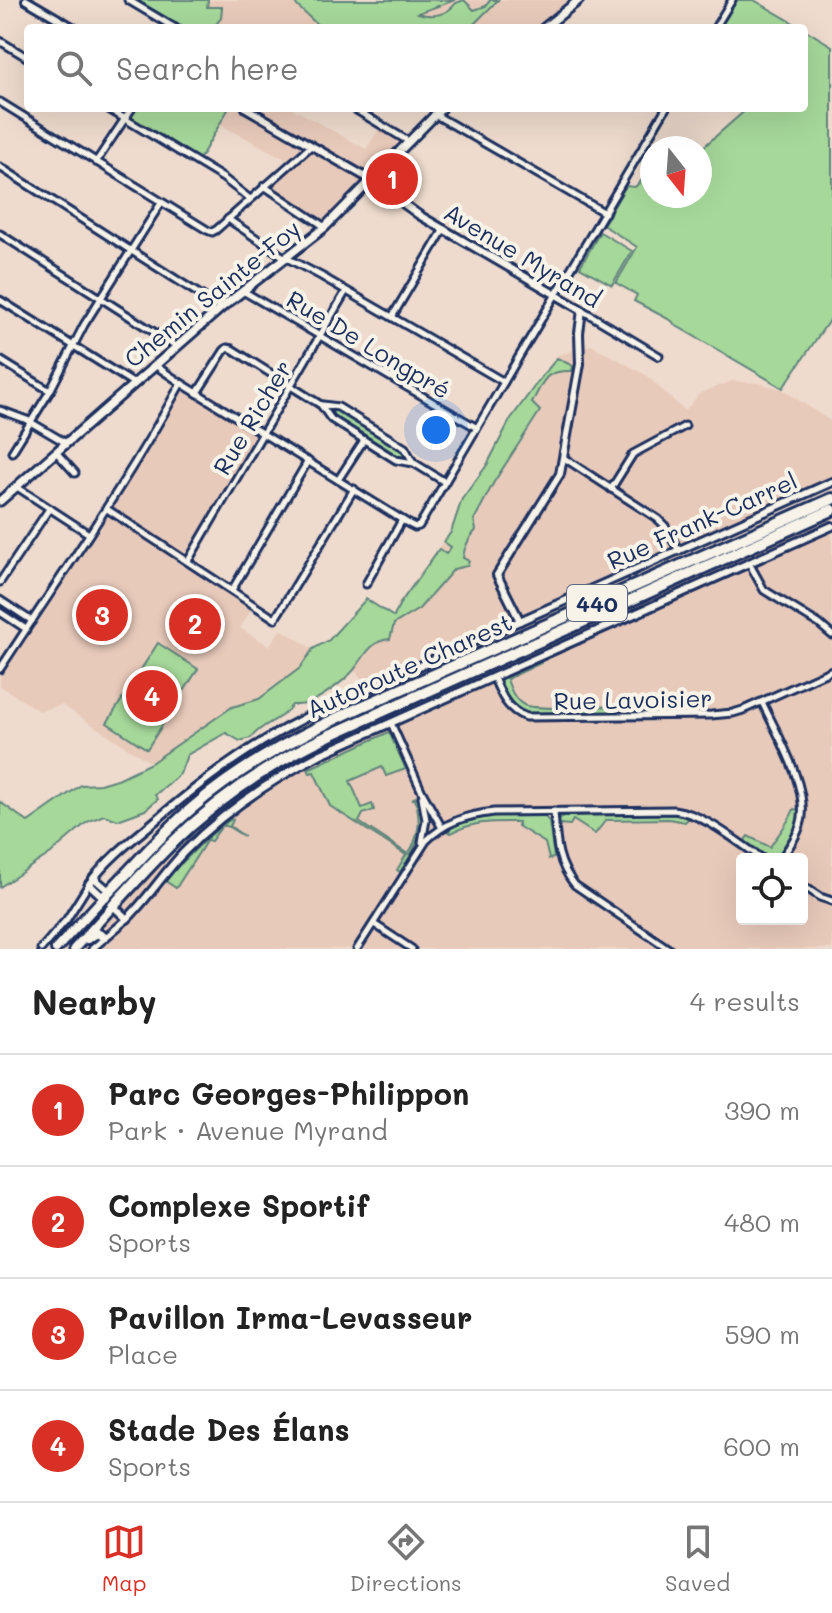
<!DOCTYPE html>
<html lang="en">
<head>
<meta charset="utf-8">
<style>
	body { margin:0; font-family:Mali,sans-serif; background:#f6f6f6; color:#222 }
	.controls { position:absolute; right:24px; bottom:24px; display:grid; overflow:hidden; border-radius:8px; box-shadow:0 8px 32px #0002 }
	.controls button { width:72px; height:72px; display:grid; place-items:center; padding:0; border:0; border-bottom:2px solid #e0e0e0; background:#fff; color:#222; font:40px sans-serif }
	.compass { position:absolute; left:640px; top:136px; width:72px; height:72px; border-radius:50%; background:#fff; box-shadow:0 8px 32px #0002; rotate:163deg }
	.you { position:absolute; left:436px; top:430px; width:28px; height:28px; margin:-20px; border:6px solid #fff; border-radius:50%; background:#1a73e8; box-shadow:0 0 0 12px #1a73e833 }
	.badge { display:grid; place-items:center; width:52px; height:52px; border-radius:50%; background:#d93025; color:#fff; font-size:26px; font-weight:700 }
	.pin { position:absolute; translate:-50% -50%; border:4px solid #fff; box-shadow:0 2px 8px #0006 }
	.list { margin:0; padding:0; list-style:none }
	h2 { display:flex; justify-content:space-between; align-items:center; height:104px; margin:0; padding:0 32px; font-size:34px }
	h2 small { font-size:26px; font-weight:400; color:#767676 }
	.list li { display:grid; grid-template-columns:52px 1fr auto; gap:24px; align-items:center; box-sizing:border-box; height:112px; padding:0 32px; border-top:2px solid #e0e0e0 }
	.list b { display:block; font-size:30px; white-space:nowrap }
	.list p { margin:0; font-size:26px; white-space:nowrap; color:#767676 }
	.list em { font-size:26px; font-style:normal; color:#767676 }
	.icon { flex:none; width:44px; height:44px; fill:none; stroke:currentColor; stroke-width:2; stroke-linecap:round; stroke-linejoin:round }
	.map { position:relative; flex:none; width:832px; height:949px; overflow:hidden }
	.search { position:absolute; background:#fff; box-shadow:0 8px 32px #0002; left:24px; right:24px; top:24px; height:88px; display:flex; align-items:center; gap:20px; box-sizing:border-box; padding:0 28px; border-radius:8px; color:#767676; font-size:30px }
	.sheet { height:552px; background:#fff }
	nav { display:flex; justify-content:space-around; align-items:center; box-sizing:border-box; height:112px; border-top:2px solid #e0e0e0; background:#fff; font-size:22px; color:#767676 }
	nav a { display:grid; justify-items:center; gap:4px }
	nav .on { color:#d93025 }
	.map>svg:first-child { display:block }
	.built { fill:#e8caba; fill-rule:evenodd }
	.green { fill:#a6d89a; stroke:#60847c; stroke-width:2 }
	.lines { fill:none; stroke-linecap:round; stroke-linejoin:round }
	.minor-casing { stroke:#1b2f5e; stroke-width:11 }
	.tertiary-casing { stroke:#1b2f5e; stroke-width:12 }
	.secondary-casing { stroke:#1b2f5e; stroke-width:13 }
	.primary-casing { stroke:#1b2f5e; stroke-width:14 }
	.motorway-casing { stroke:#1b2f5e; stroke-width:16 }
	.minor { stroke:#f7f3e8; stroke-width:5 }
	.tertiary { stroke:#f7f3e8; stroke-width:6 }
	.secondary { stroke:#f7f3e8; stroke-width:7 }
	.primary { stroke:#f7f3e8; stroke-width:8 }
	.motorway { stroke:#f7f3e8; stroke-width:10 }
	.labels { text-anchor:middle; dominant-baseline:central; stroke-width:8; stroke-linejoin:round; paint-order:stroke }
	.shield { fill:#f7f3e8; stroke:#5d6a87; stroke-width:2 }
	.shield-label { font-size:22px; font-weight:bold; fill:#1b2f5e }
	.street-label { font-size:24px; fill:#1b2f5e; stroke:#f7f3e8 }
</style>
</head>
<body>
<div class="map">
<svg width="832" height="949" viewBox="0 0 832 949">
	<rect width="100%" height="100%" fill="#eedbcd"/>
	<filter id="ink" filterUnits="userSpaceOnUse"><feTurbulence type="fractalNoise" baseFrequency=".0125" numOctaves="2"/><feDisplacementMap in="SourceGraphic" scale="16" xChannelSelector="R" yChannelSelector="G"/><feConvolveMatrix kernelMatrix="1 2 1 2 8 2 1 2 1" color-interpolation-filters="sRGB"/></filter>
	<g filter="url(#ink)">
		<g class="built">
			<polygon points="131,0 572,0 536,28 175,28"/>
			<polygon points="231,108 291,108 366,149 380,128 398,140 395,155 325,227 264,186 291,162 221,125"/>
			<polygon points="591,345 646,375 685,411 700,393 732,381 757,383 782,389 832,422 832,482 369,690 366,683 341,656 394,616 397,605 451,531 462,499 486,464 510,420 538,380 558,355"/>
			<polygon points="181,390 186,390 257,436 182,563 252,609 240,628 269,646 281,629 313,649 300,668 268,690 259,699 232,706 151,763 62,705 39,711 0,686 0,677 107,517"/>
			<path d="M 832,517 L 832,949 L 82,949 L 154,871 L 268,777 L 382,722 L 395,702 L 408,710 L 478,676 ZM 742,859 L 802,859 L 802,919 L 742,919 Z"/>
		</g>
		<g class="green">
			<polygon points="137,0 208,0 207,7 222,7 221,18 213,28 185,28"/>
			<path d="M 294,0 L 455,0 L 418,13 C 432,18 447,15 456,3 L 464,0 L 474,10 L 486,6 L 490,0 L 498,0 L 470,28 L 321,28 L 297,6 Z"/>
			<polygon points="737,0 754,0 802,28 720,28"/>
			<polygon points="804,29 832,46 832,316 783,388 675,325 672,321 634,301 637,295 616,283 637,247 603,225 626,186 635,187 652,170 652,196 700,196 700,150 748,108 804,108"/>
			<polygon points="136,108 229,108 199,160 130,117"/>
			<polygon points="600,232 632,251 612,285 580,267"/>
			<path d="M 557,358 L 573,366 L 572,371 C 544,370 544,380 532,403 L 540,411 L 494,482 L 474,520 L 476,530 C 469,538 464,546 463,558 L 469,561 L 467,566 L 454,569 L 419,609 L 394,624 L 390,639 C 369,641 365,657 353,671 C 343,682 319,700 305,704 C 301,705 297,705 292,705 C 280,722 263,722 251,738 L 240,741 L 226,733 L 187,755 L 180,774 L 155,795 L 158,799 L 145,810 L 118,820 L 104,815 L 87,822 L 51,853 L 0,887 L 0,802 L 28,822 L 81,785 L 100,784 L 120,778 L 151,763 L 232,707 L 259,699 L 300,668 L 313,649 L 329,640 L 366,599 L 394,617 L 399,605 L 439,549 L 446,554 L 451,547 L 444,542 L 451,532 L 462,499 L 487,465 L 510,420 L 539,380 Z"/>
			<polygon points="333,409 337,409 402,450 404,456 398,458 333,418 331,413"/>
			<polygon points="158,643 198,669 147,749 107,723"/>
			<path d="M 540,660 L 541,663 L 507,679 C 510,688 514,700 524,705 C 536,711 601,706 619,706 L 620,712 L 532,714 C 513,711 504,696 500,679 Z"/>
			<path d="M 389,732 L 406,769 L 386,776 L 382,767 L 350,781 L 362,808 L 372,804 L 374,810 L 363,814 L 359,822 L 408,854 C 420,836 421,819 415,799 L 412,799 L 418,796 C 428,830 417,845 400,872 L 397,870 L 406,855 L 330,806 L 314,772 L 310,773 L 308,769 Z"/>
			<path d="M 794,809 L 799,810 L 797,825 L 776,859 L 770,859 L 744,842 L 748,836 L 770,847 C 778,834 788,824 794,809 Z"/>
			<polygon points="668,814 684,816 689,818 685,822 669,819 606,820 595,834 573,820 570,825 559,824 560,818 564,816"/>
			<polygon points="228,816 230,818 196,846 181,864 206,839 231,819 233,820 230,826 245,837 227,826 222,826 211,841 207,840 176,888 164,880 196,844"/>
			<path d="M 544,816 L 549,821 L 554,858 L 549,859 L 545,843 L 518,826 L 518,822 C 491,822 475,821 451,833 L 448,831 C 470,810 515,816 544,816 Z"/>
		</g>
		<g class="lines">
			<g class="minor-casing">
				<g id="minor">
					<polyline points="128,0 175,28"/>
					<polyline points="715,28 732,0"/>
					<polyline points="0,41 28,58"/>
					<polyline points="0,102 207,230 212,232 216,230 311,146"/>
					<polyline points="107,108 223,178 250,199"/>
					<polyline points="353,108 408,141"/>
					<polyline points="434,114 605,213"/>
					<polyline points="96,162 132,108"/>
					<polyline points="0,167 221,308"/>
					<polyline points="264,186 325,227"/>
					<polyline points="228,219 281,255 321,276 504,382"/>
					<polyline points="0,234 176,346"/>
					<polyline points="243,291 477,428"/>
					<polyline points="0,300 133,383"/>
					<polyline points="582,310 659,356"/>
					<polyline points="392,317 444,229"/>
					<polyline points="0,360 50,391"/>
					<polyline points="156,366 181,383 409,524 415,527 419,526 666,108"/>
					<polyline points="197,393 224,351 227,348 232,349 321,405 331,419 396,460 414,463 445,482"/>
					<polyline points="323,405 338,407 405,448 413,462"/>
					<polyline points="0,410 27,420 66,443"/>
					<polyline points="12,452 50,391 84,325 161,203"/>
					<polyline points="56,452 75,473"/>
					<polyline points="564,458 658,519 665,526 679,551"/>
					<polyline points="338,480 364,440"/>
					<polyline points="17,487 89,534"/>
					<polyline points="611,489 633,454 685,426"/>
					<polyline points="107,509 275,619 354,489"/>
					<polyline points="188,561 346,291"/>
					<polyline points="749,563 764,590 819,624 832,635"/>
					<polyline points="0,582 49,509"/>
					<polyline points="366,584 402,520"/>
					<polyline points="232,590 308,461"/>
					<polyline points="0,600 32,621"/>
					<polyline points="0,612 26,629"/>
					<path d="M 0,669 C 62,574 127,483 181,383"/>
					<path d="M 494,678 C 501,695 507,710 526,717 L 711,715 L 733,713 L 743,710 L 832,670"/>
					<path d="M 762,702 C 777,734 812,792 800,826 C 796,838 788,849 781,859"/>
					<polyline points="391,723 422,792 442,828"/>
					<path d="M 554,811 C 556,839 556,862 575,885 L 669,949"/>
					<polyline points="422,842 426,820 422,797"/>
					<polyline points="802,885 820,897 832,901"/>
					<polyline points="374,924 412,949"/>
					<polyline points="41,949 67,919 89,884"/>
					<polyline points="92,949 127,919"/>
					<path d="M 357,949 L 426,841 C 445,822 467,815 494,812 L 674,810 C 705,814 737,842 763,859"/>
				</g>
			</g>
			<g class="tertiary-casing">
				<g id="tertiary">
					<polyline points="26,0 74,28"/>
					<polyline points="246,108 371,180 419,215 582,310 579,333 580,364 560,474 497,575 520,621"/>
					<polyline points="94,878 110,892"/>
					<path d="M 104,898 L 89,884 C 107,859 132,840 155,821 C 213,772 261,738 329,706 L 832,482"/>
					<path d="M 112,905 L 127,919 C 148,898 164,873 184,852 C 224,811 271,780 321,754 L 832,526"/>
				</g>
			</g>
			<g class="secondary-casing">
				<g id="secondary">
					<polyline points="544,28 579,0"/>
					<polyline points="0,501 221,308 325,227 442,108"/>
				</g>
			</g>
			<g class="primary-casing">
				<g id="primary">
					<polyline points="87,939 97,933 104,937"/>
					<polyline points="56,949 104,897"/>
					<polyline points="74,949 113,906"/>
				</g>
			</g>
			<g class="motorway-casing">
				<g id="motorway">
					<path d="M 104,897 C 133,868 159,836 191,809 C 242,765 300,735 361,707 L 832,499"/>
					<path d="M 113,906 C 131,886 149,866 168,847 C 215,801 270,763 330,735 L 832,510"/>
				</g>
			</g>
			<use href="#minor" class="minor"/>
			<use href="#tertiary" class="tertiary"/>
			<use href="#secondary" class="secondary"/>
			<use href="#primary" class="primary"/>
			<use href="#motorway" class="motorway"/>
		</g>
	</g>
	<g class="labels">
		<rect class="shield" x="567" y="585" width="60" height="36" rx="6"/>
		<g class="shield-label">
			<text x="597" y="603">440</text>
		</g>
		<g class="street-label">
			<text transform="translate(523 255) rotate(31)">Avenue Myrand</text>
			<text transform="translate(212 293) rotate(-39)">Chemin Sainte-Foy</text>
			<text transform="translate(369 344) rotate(31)">Rue De Longpré</text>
			<text transform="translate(252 417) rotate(-59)">Rue Richer</text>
			<text transform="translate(702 520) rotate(-24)">Rue Frank-Carrel</text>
			<text transform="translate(409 665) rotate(-24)">Autoroute Charest</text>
			<text transform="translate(633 699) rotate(-1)">Rue Lavoisier</text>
		</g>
	</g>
</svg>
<div class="controls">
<button><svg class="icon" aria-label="locate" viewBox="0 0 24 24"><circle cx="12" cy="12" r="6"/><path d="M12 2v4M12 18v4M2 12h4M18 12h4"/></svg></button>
</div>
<svg class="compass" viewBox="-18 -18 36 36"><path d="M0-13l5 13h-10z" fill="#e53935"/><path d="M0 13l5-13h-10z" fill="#767676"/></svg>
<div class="you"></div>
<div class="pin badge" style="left:392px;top:179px">1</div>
<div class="pin badge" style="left:195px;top:624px">2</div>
<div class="pin badge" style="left:102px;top:615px">3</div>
<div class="pin badge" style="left:152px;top:696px">4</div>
<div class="search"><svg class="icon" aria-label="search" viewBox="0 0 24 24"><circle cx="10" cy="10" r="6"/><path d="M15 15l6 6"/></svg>Search here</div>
</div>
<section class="sheet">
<h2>Nearby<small>4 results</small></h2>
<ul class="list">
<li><span class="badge">1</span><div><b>Parc Georges-Philippon</b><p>Park · Avenue Myrand</p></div><em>390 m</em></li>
<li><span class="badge">2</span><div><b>Complexe Sportif</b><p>Sports</p></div><em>480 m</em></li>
<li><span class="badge">3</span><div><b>Pavillon Irma-Levasseur</b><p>Place</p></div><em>590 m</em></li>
<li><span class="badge">4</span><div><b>Stade Des Élans</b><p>Sports</p></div><em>600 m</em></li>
</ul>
</section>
<nav>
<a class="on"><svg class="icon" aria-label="map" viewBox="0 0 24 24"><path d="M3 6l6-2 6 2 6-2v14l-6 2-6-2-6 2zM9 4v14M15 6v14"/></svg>Map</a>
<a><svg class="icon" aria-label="directions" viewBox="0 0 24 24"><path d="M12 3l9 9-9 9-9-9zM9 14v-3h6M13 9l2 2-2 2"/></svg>Directions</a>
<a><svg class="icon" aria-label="saved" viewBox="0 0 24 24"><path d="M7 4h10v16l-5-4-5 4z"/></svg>Saved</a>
</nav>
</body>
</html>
